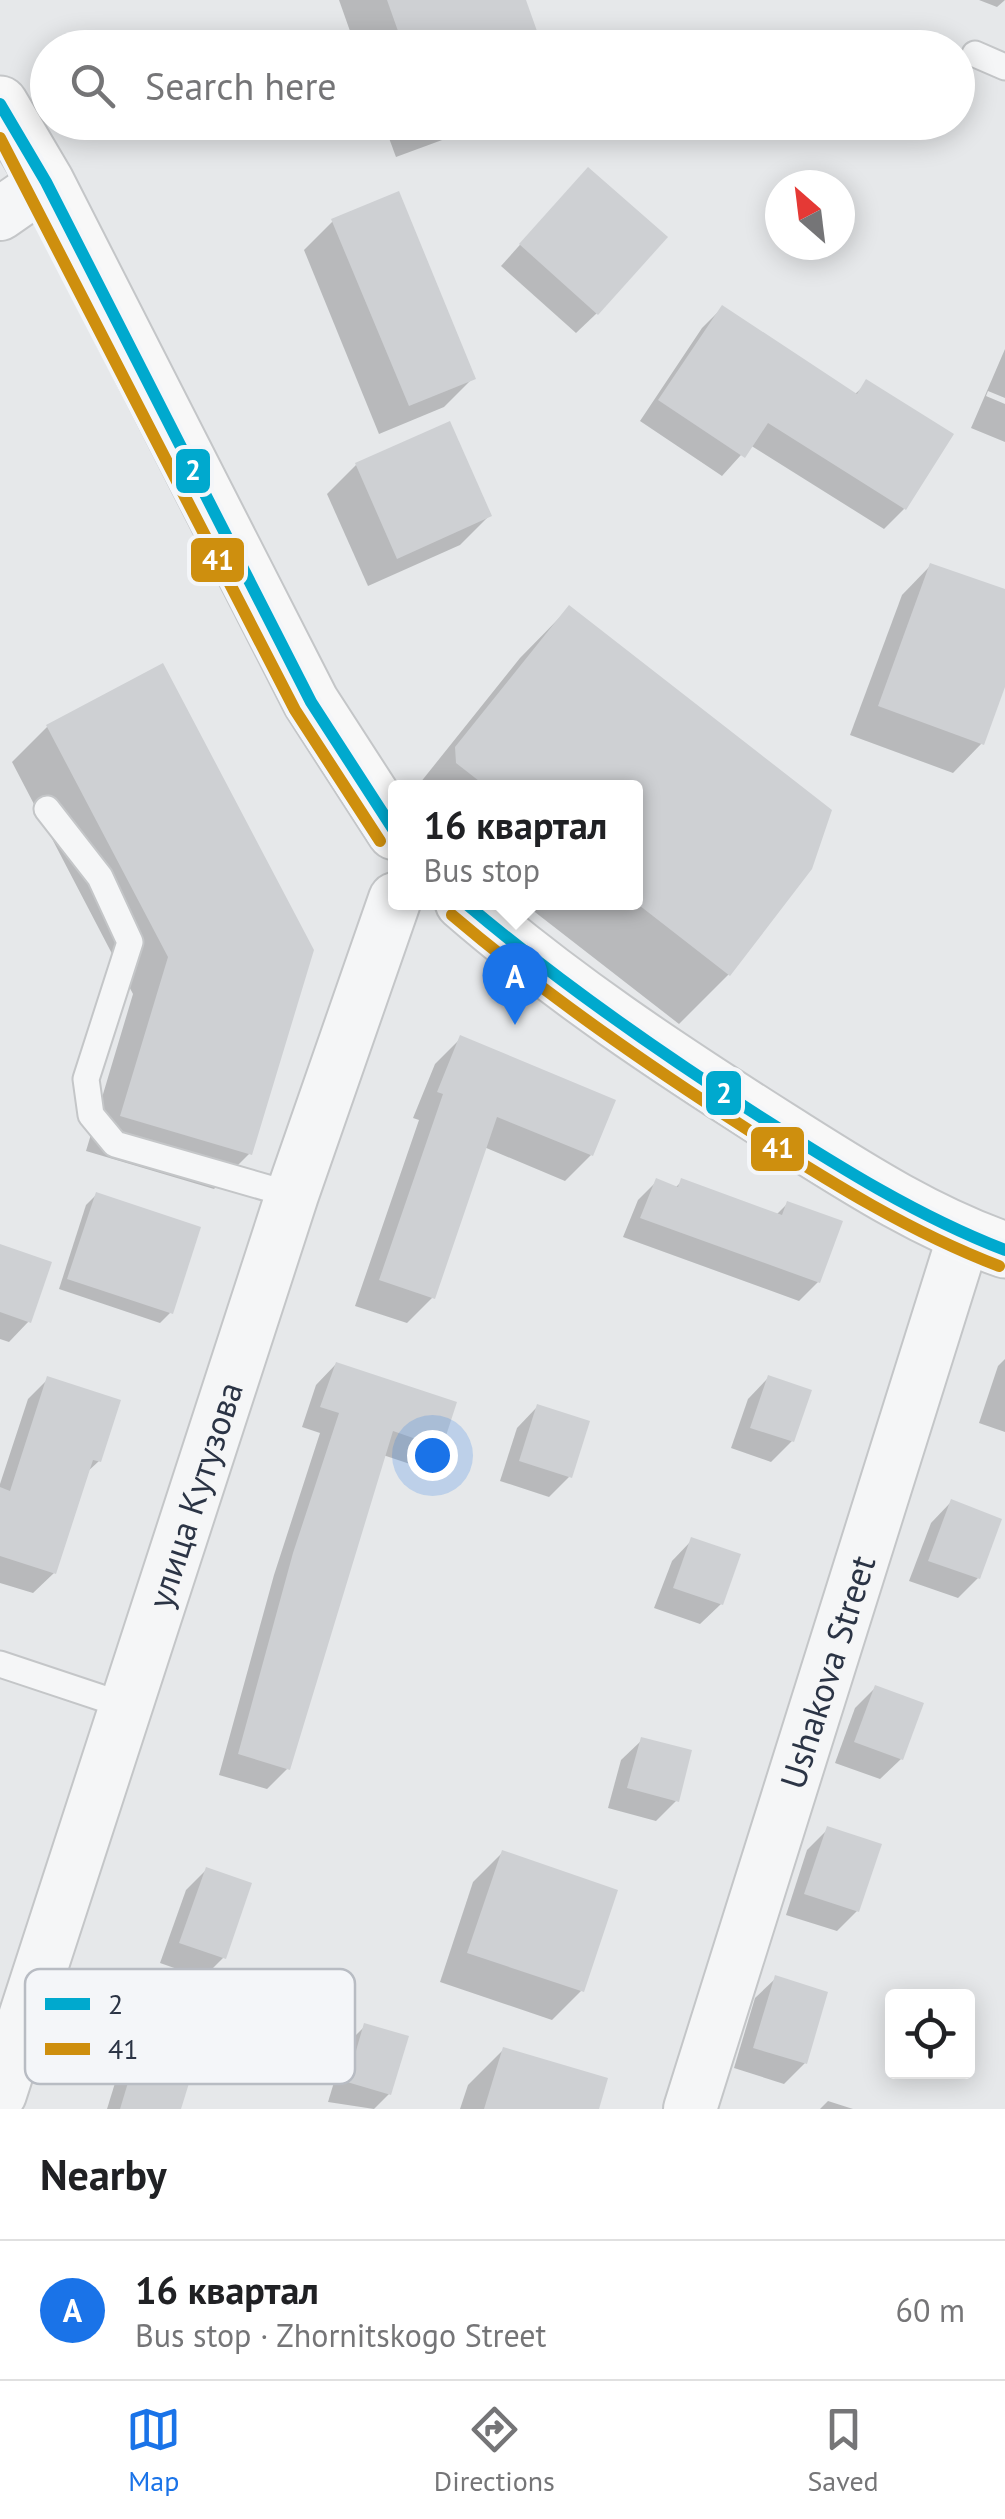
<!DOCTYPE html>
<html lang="en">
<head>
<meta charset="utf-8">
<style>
	body { margin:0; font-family:"PT Sans",sans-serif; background:#f2f2f2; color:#202124 }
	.controls { position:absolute; right:30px; bottom:30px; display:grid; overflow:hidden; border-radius:10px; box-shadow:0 5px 25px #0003 }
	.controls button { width:90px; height:90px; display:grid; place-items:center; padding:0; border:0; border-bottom:2px solid #e0e0e0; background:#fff; color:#202124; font:50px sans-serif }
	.compass { position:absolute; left:765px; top:170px; width:90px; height:90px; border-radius:50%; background:#fff; box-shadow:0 5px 25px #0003; rotate:332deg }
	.you { position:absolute; left:432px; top:1455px; width:35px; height:35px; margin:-25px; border:8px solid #fff; border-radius:50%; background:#1a73e8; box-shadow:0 0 0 15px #1a73e833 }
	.badge { display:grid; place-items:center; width:65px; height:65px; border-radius:50%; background:#1a73e8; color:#fff; font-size:32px; font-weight:700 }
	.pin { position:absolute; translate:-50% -82px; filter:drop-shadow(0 2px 5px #0008) }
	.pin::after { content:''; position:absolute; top:52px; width:35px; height:30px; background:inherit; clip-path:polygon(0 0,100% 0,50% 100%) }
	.popup { position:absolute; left:388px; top:780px; width:255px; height:130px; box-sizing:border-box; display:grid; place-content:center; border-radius:10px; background:#fff; filter:drop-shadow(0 2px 8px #0005); font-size:32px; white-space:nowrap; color:#757577 }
	.popup b { font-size:38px; color:#202124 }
	.popup::after { content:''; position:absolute; left:50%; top:100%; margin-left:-20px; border:20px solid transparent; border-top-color:#fff }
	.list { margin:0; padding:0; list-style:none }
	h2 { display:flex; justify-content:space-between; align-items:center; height:130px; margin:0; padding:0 40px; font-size:42px }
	h2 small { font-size:32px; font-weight:400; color:#757577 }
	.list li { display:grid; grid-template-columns:65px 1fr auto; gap:30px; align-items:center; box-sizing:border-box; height:140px; padding:0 40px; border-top:2px solid #e0e0e0 }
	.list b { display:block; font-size:38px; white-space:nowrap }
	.list p { margin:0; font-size:32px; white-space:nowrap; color:#757577 }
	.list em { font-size:32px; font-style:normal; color:#757577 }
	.icon { flex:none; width:55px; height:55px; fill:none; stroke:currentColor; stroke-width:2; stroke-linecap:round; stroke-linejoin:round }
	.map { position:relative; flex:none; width:1005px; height:2109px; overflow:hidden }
	.search { position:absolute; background:#fff; box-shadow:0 5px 25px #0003; left:30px; right:30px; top:30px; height:110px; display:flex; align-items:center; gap:25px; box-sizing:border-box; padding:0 35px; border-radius:55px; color:#757577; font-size:38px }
	.sheet { height:270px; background:#fff }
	nav { display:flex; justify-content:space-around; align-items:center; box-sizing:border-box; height:140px; border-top:2px solid #e0e0e0; background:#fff; font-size:28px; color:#757577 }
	nav a { display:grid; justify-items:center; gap:5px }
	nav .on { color:#1a73e8 }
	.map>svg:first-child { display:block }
	.shadow { fill:#0003 }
	.building { fill:#ced0d3 }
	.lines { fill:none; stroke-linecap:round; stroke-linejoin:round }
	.lane-casing { stroke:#c4c6c8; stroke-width:29 }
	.street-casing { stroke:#c4c6c8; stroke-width:56 }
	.secondary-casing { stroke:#c4c6c8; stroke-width:59 }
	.lane { stroke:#f5f6f7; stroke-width:25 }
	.street { stroke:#f5f6f7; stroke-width:52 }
	.secondary { stroke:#f8f8f8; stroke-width:55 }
	.bus-1-casing { stroke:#f4f6f9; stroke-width:20 }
	.bus-2-casing { stroke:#f4f6f9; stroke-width:20 }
	.bus-1 { stroke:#00a9ce; stroke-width:12 }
	.bus-2 { stroke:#ce8f0e; stroke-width:12 }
	.labels { text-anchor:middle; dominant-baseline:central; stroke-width:8; stroke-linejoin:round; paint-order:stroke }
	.street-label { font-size:35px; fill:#2b3445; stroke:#f4f6f9 }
	.key { fill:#f4f6f9; stroke:#b8bcc3; stroke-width:2.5 }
	.key-label { font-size:28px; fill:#2b3445 }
	.line-badge { stroke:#f4f6f9; stroke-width:4 }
	.badge-label { font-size:28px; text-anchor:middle; font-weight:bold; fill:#fff }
</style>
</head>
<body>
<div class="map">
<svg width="1005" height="2109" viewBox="0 0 1005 2109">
	<rect width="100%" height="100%" fill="#e6e8ea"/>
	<g class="shadow">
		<polygon points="339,0 523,0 541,48 356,48"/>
		<polygon points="979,0 1005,0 997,7"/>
		<polygon points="383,122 491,122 396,157"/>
		<polygon points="568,191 597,313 576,333 501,266"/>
		<polygon points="333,221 473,378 444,407 379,434 304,250"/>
		<polygon points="722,308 854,395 867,383 904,509 884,529 750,445 722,476 640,421 702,328"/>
		<polygon points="1005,349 1005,398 988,391 986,396 1005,404 1005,442 971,428"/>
		<polygon points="356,465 489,516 460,545 368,586 327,494"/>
		<polygon points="931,565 1005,592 1005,680 982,743 953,773 850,735 902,595"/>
		<polygon points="569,608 729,974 679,1024 522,902 635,902 635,788 416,788 520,658"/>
		<polygon points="162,666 250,1153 214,1189 86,1151 133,994 12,762 47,727"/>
		<polygon points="461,1038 591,1155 565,1181 484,1147 433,1297 407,1323 355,1306 419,1120 413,1118 435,1064"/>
		<polygon points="657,1181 675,1188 682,1181 776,1215 787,1204 818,1282 799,1301 623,1237 638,1200"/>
		<polygon points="96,1195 170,1313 160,1323 59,1289 86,1205"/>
		<polygon points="0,1246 29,1321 9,1342 0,1339"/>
		<polygon points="1005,1359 1005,1432 979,1423 998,1366"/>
		<polygon points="336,1364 439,1446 419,1467 383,1455 288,1768 267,1789 219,1775 274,1575 320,1433 302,1427 316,1385"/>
		<polygon points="768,1378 792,1441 771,1462 731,1448 748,1399"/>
		<polygon points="48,1379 99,1461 86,1473 54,1573 33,1593 0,1583 0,1484 28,1399"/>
		<polygon points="537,1407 570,1476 549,1497 500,1481 517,1428"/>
		<polygon points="951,1502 978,1578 958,1598 909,1581 931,1523"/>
		<polygon points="692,1540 721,1604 700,1624 654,1608 672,1561"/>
		<polygon points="875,1688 901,1759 880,1779 835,1763 855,1708"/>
		<polygon points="642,1740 677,1800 656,1821 608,1808 621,1760"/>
		<polygon points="828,1829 857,1911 837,1931 786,1915 807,1850"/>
		<polygon points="502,1853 581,1991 552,2020 440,1982 473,1882"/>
		<polygon points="206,1870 224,1957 203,1978 160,1963 186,1890"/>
		<polygon points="776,1978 805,2063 784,2084 734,2068 755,1998"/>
		<polygon points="365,2026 389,2094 374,2109 328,2102 345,2046"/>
		<polygon points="144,2036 179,2109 107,2109 123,2057"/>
		<polygon points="503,2050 596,2109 460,2109 468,2085"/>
		<polygon points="828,2101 853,2109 820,2109"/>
	</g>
	<g class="building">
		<polygon points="387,0 526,0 543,48 404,48"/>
		<polygon points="588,167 668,237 598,315 519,244"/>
		<polygon points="399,191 476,379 409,406 331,219"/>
		<polygon points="722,305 857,394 866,379 954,434 906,510 768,423 745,458 658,400"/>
		<polygon points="450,421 492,516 397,559 355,463"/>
		<polygon points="930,563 1005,589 1005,687 984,745 878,706"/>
		<polygon points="569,605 832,810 812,869 730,976 635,902 635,788 488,788 456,763 455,747"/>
		<polygon points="163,663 314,950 252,1155 120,1116 168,957 46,725"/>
		<polygon points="460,1035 616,1100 593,1156 497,1117 435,1299 379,1280 443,1094 437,1092"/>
		<polygon points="656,1178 678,1187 681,1178 782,1215 787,1201 843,1221 820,1283 640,1218"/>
		<polygon points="96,1192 201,1227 173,1314 67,1279"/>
		<polygon points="0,1244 52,1262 31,1323 0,1312"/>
		<polygon points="336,1362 457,1402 442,1448 393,1431 290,1770 238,1754 293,1553 339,1413 320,1407"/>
		<polygon points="768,1375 812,1390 794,1442 750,1428"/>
		<polygon points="47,1376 121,1400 101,1462 93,1460 56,1574 0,1556 0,1487 10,1491"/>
		<polygon points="537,1404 590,1421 572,1478 519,1461"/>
		<polygon points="951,1499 1002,1519 980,1579 928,1561"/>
		<polygon points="691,1537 741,1554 723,1605 673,1588"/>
		<polygon points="875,1685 924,1703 903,1760 854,1742"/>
		<polygon points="641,1737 692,1750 679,1802 627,1788"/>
		<polygon points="827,1826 882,1844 859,1912 804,1894"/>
		<polygon points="502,1850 618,1890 584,1992 467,1953"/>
		<polygon points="206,1867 252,1883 226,1959 179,1943"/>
		<polygon points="775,1975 828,1992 807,2064 753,2048"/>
		<polygon points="364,2023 409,2036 391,2095 347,2082"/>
		<polygon points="143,2033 199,2051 181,2109 120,2109"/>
		<polygon points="503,2047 608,2078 599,2109 484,2109"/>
	</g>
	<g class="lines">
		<g class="lane-casing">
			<g id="lane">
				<polyline points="975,54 1005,67"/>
				<polyline points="47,809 100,877 130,942 86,1079 91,1115 115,1144 292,1195"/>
				<polyline points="0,1664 126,1706"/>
			</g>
		</g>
		<g class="street-casing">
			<g id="street">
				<polyline points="0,214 46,182"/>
				<path id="s1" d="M 0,2094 L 292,1195 L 395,899"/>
				<path id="s2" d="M 690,2109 L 964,1236"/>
			</g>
		</g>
		<g class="secondary-casing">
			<g id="secondary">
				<polyline points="0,104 46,182 311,702 395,832"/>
				<path d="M 463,902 C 562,988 668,1058 778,1128 C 851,1174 922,1221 1005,1250"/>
			</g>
		</g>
		<use href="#lane" class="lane"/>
		<use href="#street" class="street"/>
		<use href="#secondary" class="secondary"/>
		<g class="bus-1-casing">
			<g id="bus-1">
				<polyline points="0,104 46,182 311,702 395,832"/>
				<path d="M 464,902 C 557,981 656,1050 759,1116 C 838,1166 917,1216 1005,1250"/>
			</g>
		</g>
		<g class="bus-2-casing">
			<g id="bus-2">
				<polyline points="0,138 295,710 380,841"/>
				<path d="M 452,915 C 546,995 646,1064 750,1131 C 830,1182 910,1232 999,1266"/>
			</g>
		</g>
		<use href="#bus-1" class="bus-1"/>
		<use href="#bus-2" class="bus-2"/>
	</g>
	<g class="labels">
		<g class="street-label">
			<text stroke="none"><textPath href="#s1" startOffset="630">улица Кутузова</textPath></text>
			<text stroke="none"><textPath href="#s2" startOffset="458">Ushakova Street</textPath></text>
		</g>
	</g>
	<rect x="25" y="1969" width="330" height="115" rx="15" class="key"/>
	<rect x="45" y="1998" width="45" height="12" fill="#00a9ce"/>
	<rect x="45" y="2043" width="45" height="12" fill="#ce8f0e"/>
	<g class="key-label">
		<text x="108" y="2014">2</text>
		<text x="108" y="2059">41</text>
	</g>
	<g class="line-badge">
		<rect x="174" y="447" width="38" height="48" rx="10" fill="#00a9ce"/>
		<rect x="189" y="536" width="57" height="48" rx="10" fill="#ce8f0e"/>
		<rect x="704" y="1069" width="39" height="48" rx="10" fill="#00a9ce"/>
		<rect x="749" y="1125" width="57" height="48" rx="10" fill="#ce8f0e"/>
	</g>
	<g class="badge-label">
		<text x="193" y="480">2</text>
		<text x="218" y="570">41</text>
		<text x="724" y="1103">2</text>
		<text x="778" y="1158">41</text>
	</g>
</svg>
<div class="controls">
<button><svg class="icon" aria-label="locate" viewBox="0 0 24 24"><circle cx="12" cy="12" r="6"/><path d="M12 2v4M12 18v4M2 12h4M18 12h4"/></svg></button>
</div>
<svg class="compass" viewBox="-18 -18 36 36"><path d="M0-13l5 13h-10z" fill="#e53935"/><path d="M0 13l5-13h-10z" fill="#757577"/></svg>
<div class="you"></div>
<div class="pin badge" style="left:515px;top:1025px">A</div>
<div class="popup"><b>16 квартал</b>Bus stop</div>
<div class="search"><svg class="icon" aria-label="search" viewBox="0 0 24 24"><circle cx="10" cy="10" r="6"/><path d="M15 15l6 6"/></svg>Search here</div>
</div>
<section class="sheet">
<h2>Nearby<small></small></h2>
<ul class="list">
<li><span class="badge">A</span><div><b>16 квартал</b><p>Bus stop · Zhornitskogo Street</p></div><em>60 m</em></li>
</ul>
</section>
<nav>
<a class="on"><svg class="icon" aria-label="map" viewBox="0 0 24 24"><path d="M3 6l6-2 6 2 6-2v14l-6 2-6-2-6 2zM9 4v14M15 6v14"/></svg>Map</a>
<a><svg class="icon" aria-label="directions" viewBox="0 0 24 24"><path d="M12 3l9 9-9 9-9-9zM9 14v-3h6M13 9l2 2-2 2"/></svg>Directions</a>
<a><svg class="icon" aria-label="saved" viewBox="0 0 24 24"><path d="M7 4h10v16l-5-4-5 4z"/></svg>Saved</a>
</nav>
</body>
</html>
